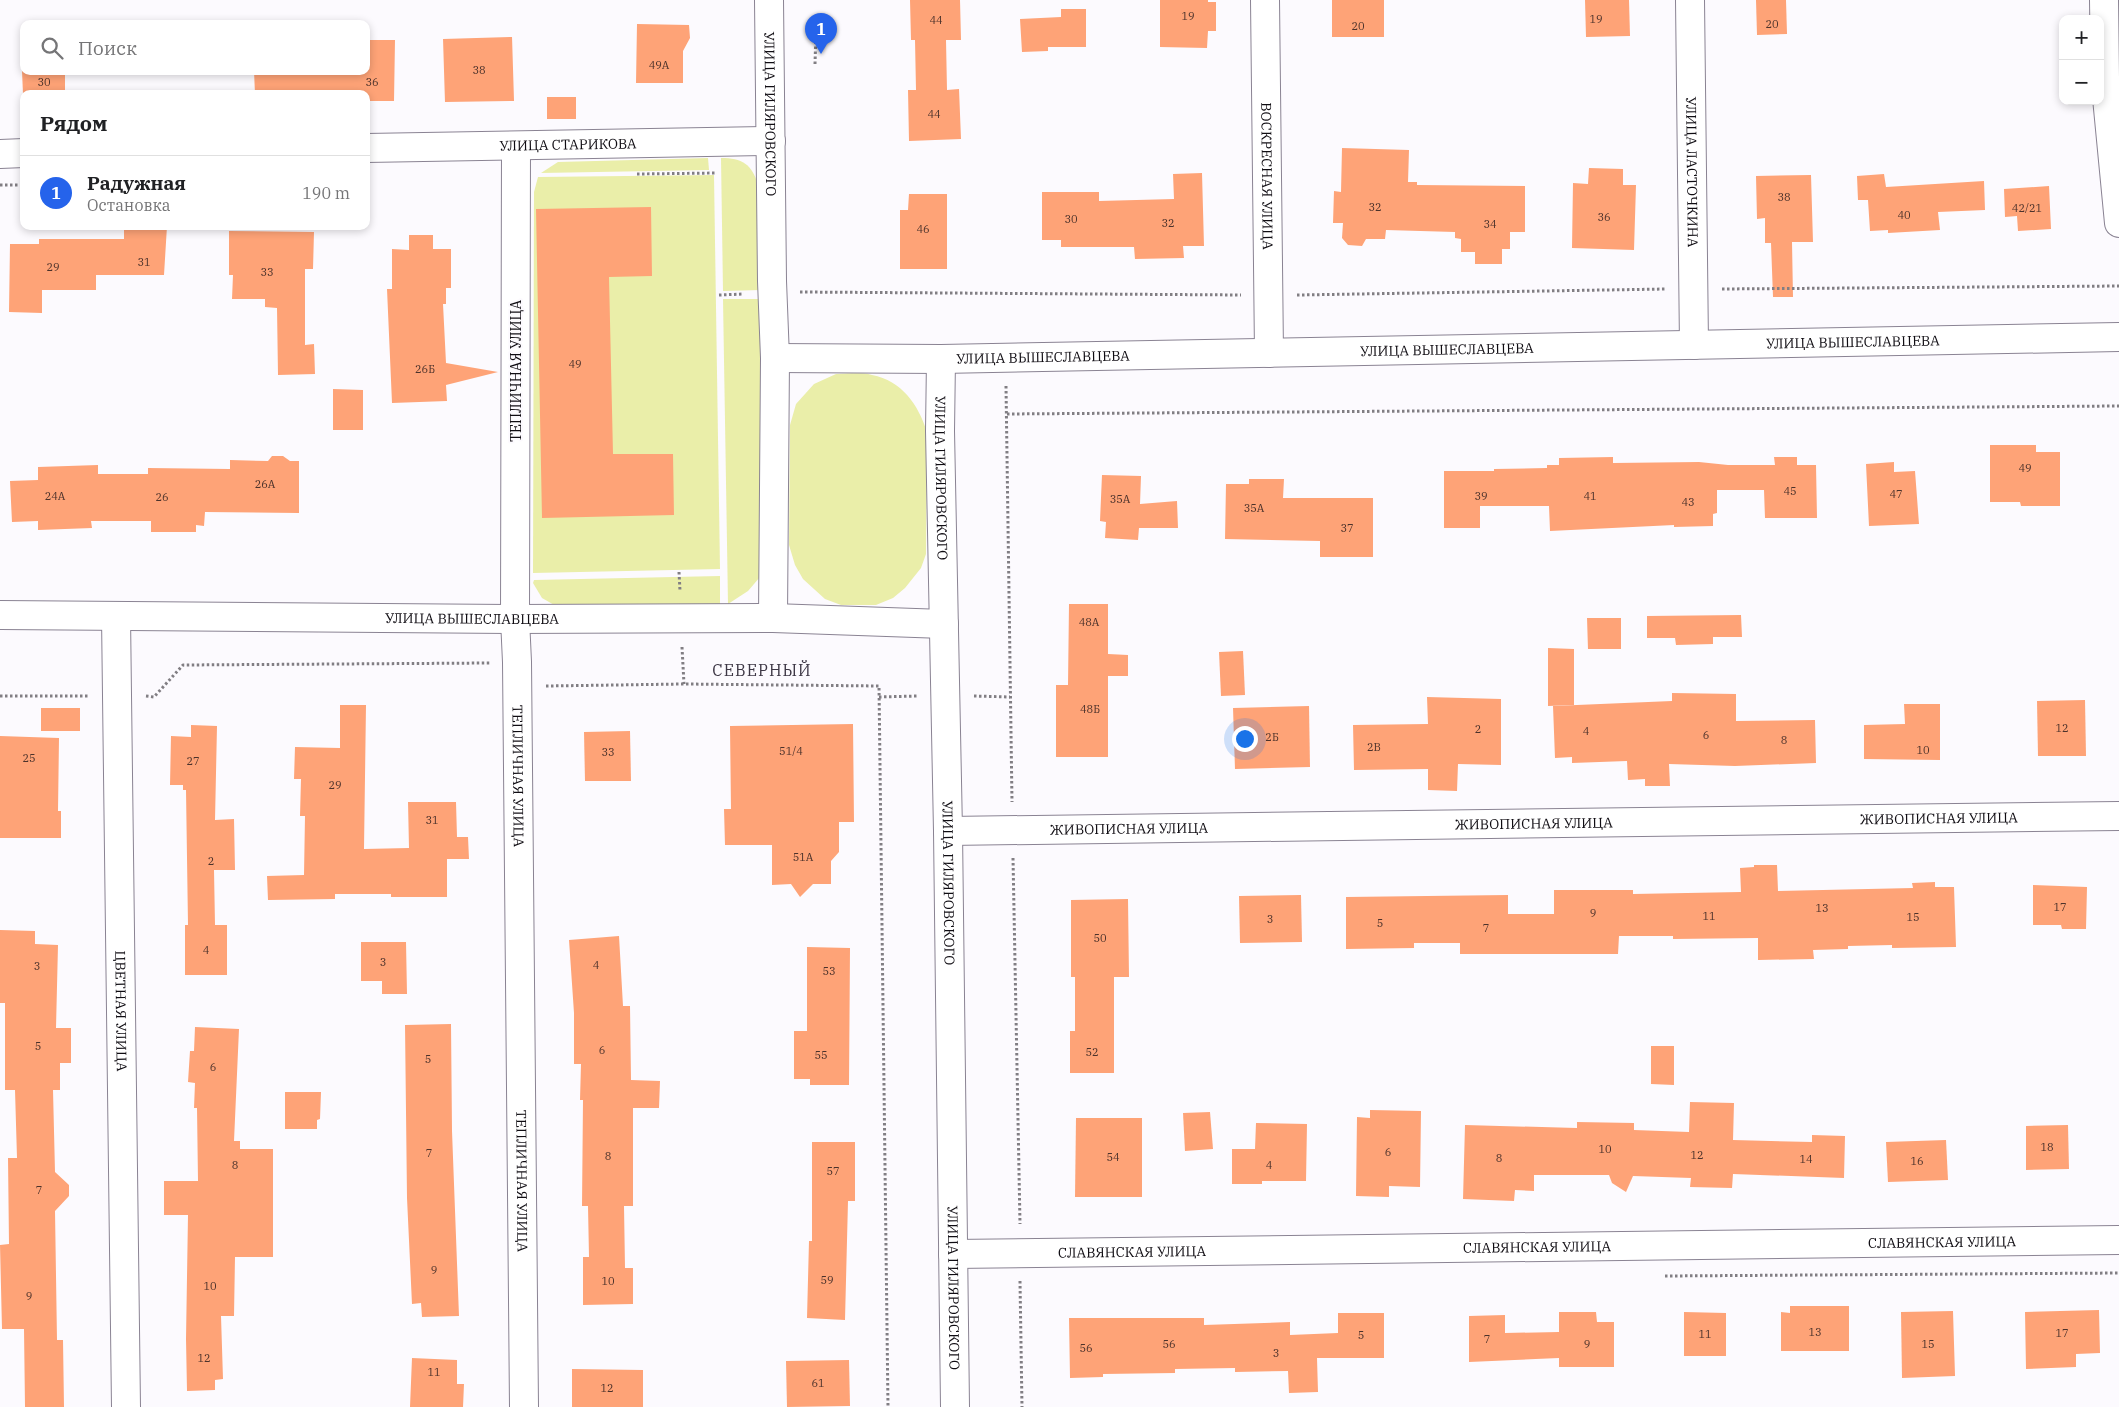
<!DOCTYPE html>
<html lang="ru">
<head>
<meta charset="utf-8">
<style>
	body { margin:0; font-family:"IBM Plex Serif",serif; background:#f6f6f6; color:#202124 }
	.controls { position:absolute; right:15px; top:15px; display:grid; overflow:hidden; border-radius:10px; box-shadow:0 2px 8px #0003 }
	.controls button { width:45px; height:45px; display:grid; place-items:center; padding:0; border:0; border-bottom:1px solid #e0e0e0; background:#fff; color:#202124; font:25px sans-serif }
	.you { position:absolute; left:1244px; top:738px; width:18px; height:18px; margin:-12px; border:4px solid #fff; border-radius:50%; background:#1a73e8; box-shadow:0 0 0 8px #1a73e833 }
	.badge { display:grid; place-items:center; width:32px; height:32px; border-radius:50%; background:#2563eb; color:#fff; font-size:16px; font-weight:700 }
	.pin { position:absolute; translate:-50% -41px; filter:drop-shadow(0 1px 2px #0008) }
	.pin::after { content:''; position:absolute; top:26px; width:18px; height:15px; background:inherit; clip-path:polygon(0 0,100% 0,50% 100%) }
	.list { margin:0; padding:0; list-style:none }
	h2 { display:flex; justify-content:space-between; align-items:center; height:65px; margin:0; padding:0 20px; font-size:21px }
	h2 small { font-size:16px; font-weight:400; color:#757577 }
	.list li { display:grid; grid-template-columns:32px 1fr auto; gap:15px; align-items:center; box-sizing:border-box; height:75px; padding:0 20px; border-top:1px solid #e0e0e0 }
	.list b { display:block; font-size:19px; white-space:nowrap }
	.list p { margin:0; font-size:16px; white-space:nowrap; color:#757577 }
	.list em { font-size:16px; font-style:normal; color:#757577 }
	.icon { flex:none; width:28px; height:28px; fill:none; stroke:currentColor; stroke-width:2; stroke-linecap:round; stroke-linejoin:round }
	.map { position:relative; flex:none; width:2119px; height:1407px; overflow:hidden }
	.search { position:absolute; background:#fff; box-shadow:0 2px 8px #0003; left:20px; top:20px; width:350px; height:55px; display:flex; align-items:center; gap:12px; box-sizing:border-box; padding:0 18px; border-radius:10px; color:#757577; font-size:19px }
	.panel { position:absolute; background:#fff; box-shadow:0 2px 8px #0003; left:20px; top:90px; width:350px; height:140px; border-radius:10px }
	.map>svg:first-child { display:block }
	.green { fill:#eaeea9 }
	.building { fill:#fea377 }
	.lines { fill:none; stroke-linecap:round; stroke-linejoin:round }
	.minor-casing { stroke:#8a8393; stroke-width:30 }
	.path { stroke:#817e83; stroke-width:3; stroke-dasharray:2.5 2.5; stroke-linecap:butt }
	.minor { stroke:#fff; stroke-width:28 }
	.labels { text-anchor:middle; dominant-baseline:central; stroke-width:4; stroke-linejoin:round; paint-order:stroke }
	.number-label { font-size:11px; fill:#4b322b }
	.street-label { font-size:14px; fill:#0f0c12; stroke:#fcfafe }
	.quarter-label { font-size:16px; letter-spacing:1px; fill:#3d3745; stroke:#fcfafe }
</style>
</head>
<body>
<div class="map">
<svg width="2119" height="1407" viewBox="0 0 2119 1407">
	<rect width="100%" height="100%" fill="#fcfafe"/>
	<g class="green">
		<polygon points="708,158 709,170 541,173 558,162"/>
		<path d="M 721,158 C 742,158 752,164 758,185 L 761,290 L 723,291 Z"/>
		<polygon points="714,175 720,569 533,573 534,192 538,177"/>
		<polygon points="723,299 761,299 763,437 760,577 748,591 728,604"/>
		<path d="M 836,374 C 847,374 861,372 872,375 C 902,381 918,404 927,432 L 926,554 L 921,568 L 905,588 L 893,598 L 876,605 L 841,605 L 825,599 L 803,579 L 795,565 L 789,545 L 790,425 L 796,404 L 814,384 Z"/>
		<polygon points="720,576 720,607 563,610 542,598 533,583 534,580"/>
	</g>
	<g class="building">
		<polygon points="910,0 960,0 961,40 946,40 947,90 959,89 961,139 909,141 908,90 916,90 915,40 911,40"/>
		<polygon points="1160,0 1208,0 1208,2 1216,2 1216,31 1208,31 1207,48 1160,47"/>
		<rect x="1332" y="0" width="52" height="37"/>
		<polygon points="1585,0 1629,0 1630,36 1586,37"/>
		<polygon points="1756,0 1786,0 1787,34 1757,35"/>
		<polygon points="1061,9 1086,9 1086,47 1048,47 1048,51 1022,52 1020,19 1061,17"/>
		<polygon points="637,24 689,25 690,38 683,51 683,83 636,83"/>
		<polygon points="512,37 514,101 445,102 443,39"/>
		<polygon points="366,40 395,40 394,101 366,101 366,94 255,94 254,71 366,71"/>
		<polygon points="22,71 65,71 65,94 23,94"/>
		<rect x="547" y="97" width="29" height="22"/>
		<polygon points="1342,148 1409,150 1408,182 1417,182 1417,185 1525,186 1525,232 1510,232 1510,249 1502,249 1502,264 1475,264 1475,252 1461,252 1461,239 1455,238 1455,232 1386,230 1385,239 1366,239 1362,246 1348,245 1342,238 1343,223 1333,223 1334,191 1341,192"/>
		<polygon points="1589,168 1623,169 1623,185 1636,185 1634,250 1572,248 1573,183 1588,184"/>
		<polygon points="1202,173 1204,246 1183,246 1184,258 1135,259 1134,247 1061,247 1061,240 1042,240 1042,192 1099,192 1099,201 1174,199 1173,174"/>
		<polygon points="1884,174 1886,187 1984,181 1985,210 1938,212 1940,230 1888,233 1888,230 1870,231 1868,200 1858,200 1857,176"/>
		<polygon points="1811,175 1813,242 1792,242 1793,297 1773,297 1771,243 1765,243 1765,218 1757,219 1756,176"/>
		<polygon points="2049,186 2051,229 2018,231 2017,216 2005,217 2004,189"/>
		<polygon points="909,194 947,194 947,269 900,269 900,210 908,210"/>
		<polygon points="651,207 652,276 609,277 613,454 673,454 674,515 542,518 536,209"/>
		<polygon points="124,226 167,226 164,275 96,275 96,290 42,290 42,313 9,312 10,244 39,244 39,239 124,239"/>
		<polygon points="229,231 314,232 313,269 305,269 305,345 314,344 315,374 278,375 277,308 265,307 265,299 232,299 233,275 229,275"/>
		<polygon points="409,235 433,235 433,249 451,249 451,288 446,288 446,304 443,304 446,363 498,372 446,385 447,401 392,403 387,289 392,289 392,249 409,250"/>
		<polygon points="333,389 363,390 363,430 333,430"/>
		<polygon points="1990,445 2036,445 2036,452 2060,452 2060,506 2021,506 2020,502 1990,502"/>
		<polygon points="272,456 283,456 290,461 299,461 299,513 205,512 204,526 196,525 196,532 151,532 151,521 91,521 92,528 38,530 38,521 12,522 10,481 38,480 38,467 98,465 98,474 148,474 148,468 230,469 230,460 268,461"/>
		<polygon points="1613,457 1613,463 1699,462 1728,465 1775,465 1774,457 1797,457 1797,465 1816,465 1817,518 1765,518 1764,490 1717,490 1717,513 1713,514 1713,526 1674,527 1674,525 1550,531 1549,506 1480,506 1480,528 1444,528 1444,471 1494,471 1494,469 1547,468 1547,465 1559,465 1559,458"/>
		<polygon points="1894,462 1894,472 1915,471 1919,524 1869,526 1866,464"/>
		<polygon points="1102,475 1141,476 1140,504 1177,501 1178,528 1139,528 1138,540 1105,538 1106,522 1100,521"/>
		<polygon points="1249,479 1284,479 1283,498 1373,498 1373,557 1320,557 1320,541 1225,539 1226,484 1249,484"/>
		<polygon points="1069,604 1108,604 1108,654 1128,655 1128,676 1108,676 1108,757 1056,757 1056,685 1068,685"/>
		<polygon points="1741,615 1742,637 1713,637 1713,644 1676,645 1675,638 1647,638 1647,616"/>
		<polygon points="1587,618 1621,618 1621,649 1588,649"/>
		<polygon points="1548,648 1574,649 1574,705 1548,706"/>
		<polygon points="1243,651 1245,695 1221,696 1219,652"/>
		<polygon points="1672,693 1736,694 1736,721 1815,720 1816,763 1735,766 1669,764 1670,786 1645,786 1645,779 1628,780 1627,761 1572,763 1572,757 1555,758 1553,706 1672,701"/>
		<polygon points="1427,697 1501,699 1501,765 1458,764 1457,791 1428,790 1428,769 1354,770 1353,725 1428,724"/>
		<polygon points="2085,700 2086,756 2038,756 2037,701"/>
		<polygon points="1904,704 1940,704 1940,760 1864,759 1864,725 1905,724"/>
		<polygon points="340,705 366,705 364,849 409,848 408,802 456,802 457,837 468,837 469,859 447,859 447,897 391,897 391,894 335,894 335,899 268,900 267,876 304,875 305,816 300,816 301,779 294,779 295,747 340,748"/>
		<polygon points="1309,706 1310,767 1235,769 1233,708"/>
		<rect x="41" y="708" width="39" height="23"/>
		<polygon points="853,724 854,822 839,822 839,852 831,861 831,884 813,884 800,897 791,884 772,885 772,845 725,845 724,809 731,809 730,726"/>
		<polygon points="191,725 217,726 215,820 234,819 235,870 214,870 215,925 227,925 227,975 185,975 185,925 188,925 186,790 183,790 183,785 170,785 171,736 191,737"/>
		<polygon points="630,731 631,781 585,781 584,732"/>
		<polygon points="0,736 59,738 58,811 61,811 61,838 0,838"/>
		<polygon points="1754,865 1777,865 1778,891 1913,888 1912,883 1935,882 1935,887 1954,887 1956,947 1892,948 1892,945 1848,946 1848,949 1813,950 1814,959 1758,960 1758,938 1673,939 1673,936 1619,936 1618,954 1460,954 1460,943 1414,943 1414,948 1346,949 1346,897 1508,895 1508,914 1554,914 1554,890 1633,890 1633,894 1741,892 1740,868 1754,867"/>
		<polygon points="2033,885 2087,887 2086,929 2062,929 2061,925 2033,925"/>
		<polygon points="1301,895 1302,942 1240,943 1239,896"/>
		<polygon points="1128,899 1129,977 1114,977 1114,1073 1070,1073 1070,1031 1075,1031 1075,977 1071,977 1071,900"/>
		<polygon points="0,930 35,931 35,944 58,945 56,1028 71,1028 71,1063 60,1063 60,1090 53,1090 55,1172 69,1185 69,1196 55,1211 57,1340 63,1340 64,1407 25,1407 24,1329 2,1329 0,1245 9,1244 8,1158 17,1158 15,1090 5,1090 5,1003 0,1003"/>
		<polygon points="619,936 623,1006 630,1006 631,1080 660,1081 659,1108 633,1108 633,1206 624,1206 625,1268 633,1268 633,1304 583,1305 583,1257 589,1257 588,1206 582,1206 583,1100 580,1100 581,1064 574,1064 574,1013 569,940"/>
		<polygon points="361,942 406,942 407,994 382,994 382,981 361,981"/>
		<polygon points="807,947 850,948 849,1085 810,1085 810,1079 794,1079 794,1031 807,1031"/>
		<polygon points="451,1024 452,1131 459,1316 422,1317 421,1303 412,1304 407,1198 405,1025"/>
		<polygon points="195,1027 239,1029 234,1141 240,1141 240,1149 273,1149 273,1257 235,1257 234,1316 221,1316 223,1379 215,1380 215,1390 187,1391 186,1339 188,1215 164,1215 164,1181 198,1181 197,1108 194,1108 195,1083 188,1082 190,1051 194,1051"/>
		<polygon points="1651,1046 1674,1046 1674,1085 1651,1084"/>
		<polygon points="285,1092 321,1092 320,1119 317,1120 317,1129 285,1129"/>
		<polygon points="1690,1102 1734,1103 1733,1140 1812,1142 1812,1135 1845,1136 1844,1178 1733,1174 1732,1188 1690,1187 1691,1178 1633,1176 1626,1192 1612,1183 1609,1175 1534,1175 1534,1191 1515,1190 1514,1201 1463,1199 1465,1125 1577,1128 1577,1122 1634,1123 1634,1130 1689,1132"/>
		<polygon points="1370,1110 1421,1111 1420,1187 1389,1186 1389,1197 1356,1196 1357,1117 1370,1118"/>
		<polygon points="1210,1112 1213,1149 1185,1151 1183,1113"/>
		<polygon points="1076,1118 1142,1118 1142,1197 1075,1197"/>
		<polygon points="1256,1123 1307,1124 1306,1181 1262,1181 1262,1184 1232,1184 1232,1149 1255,1149"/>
		<polygon points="2068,1125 2069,1169 2026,1170 2026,1126"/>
		<polygon points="1946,1140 1948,1180 1888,1182 1886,1142"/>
		<polygon points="812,1142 855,1142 855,1201 848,1201 845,1320 807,1318 809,1241 812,1241"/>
		<polygon points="1790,1306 1849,1306 1849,1351 1781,1351 1781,1312 1790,1313"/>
		<polygon points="2099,1310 2100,1353 2076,1354 2076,1367 2026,1369 2025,1312"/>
		<polygon points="1953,1311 1955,1376 1902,1378 1901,1312"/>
		<polygon points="1559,1312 1596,1312 1597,1322 1614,1322 1614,1367 1559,1367 1559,1358 1469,1362 1469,1316 1505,1315 1505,1333 1559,1332"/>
		<polygon points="1684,1312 1726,1313 1726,1356 1684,1356"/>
		<polygon points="1338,1313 1384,1313 1384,1358 1317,1358 1318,1392 1289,1393 1288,1371 1235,1372 1235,1368 1175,1369 1175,1373 1103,1374 1103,1377 1070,1378 1069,1318 1204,1318 1204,1325 1290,1322 1290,1335 1338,1333"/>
		<polygon points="412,1358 457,1360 457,1384 464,1384 463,1407 410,1407"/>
		<polygon points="849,1360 850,1406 787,1407 786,1361"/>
		<polygon points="572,1369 643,1370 643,1407 572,1407"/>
	</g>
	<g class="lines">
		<g class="minor-casing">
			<g id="minor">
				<path id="s1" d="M 769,0 L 772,281 L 775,358 L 773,618"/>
				<path id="s2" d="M 1265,0 L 1269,353"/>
				<path id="s3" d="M 1690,0 L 1694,345"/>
				<polyline points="2104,0 2105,77 2119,223"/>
				<path id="s4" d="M 516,146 L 515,619 L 517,662 L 524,1407"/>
				<path id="s5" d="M 366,148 L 771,141"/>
				<polyline points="0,154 24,153"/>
				<path id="s6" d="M 775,358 L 941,359 L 2119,337"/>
				<path id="s7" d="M 941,359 L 940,431 L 948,831 L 955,1407"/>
				<path id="s8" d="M 0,615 L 515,619 L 773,618 L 944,624"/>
				<path id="s9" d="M 116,616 L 126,1407"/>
				<path id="s10" d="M 948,831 L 2119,816"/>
				<path id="s11" d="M 953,1254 L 2119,1240"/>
			</g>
		</g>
		<g class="path">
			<polyline points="815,64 816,31"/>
			<polyline points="637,174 717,173"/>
			<polyline points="0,185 24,185"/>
			<polyline points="1722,289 2119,286"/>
			<polyline points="800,292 1241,295"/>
			<polyline points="719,295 744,294"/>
			<polyline points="1297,295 1666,289"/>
			<polyline points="1006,386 1012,802"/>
			<polyline points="1007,414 2119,406"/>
			<polyline points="679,572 680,591"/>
			<polyline points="682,647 684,684"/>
			<polyline points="546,686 684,684 879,686 888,1407"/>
			<polyline points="0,696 89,696"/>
			<polyline points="146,696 154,697 183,665 490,663"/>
			<polyline points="974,696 1010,697"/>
			<polyline points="879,697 917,696"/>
			<polyline points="1013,858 1020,1224"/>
			<polyline points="1665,1276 2119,1273"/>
			<polyline points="1020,1281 1022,1407"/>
		</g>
		<use href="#minor" class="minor"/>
	</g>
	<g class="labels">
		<g class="number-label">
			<text x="1188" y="16">19</text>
			<text x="1596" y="19">19</text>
			<text x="936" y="20">44</text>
			<text x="1772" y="24">20</text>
			<text x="1358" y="26">20</text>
			<text x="659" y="65">49А</text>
			<text x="479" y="70">38</text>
			<text x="44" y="82">30</text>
			<text x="372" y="82">36</text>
			<text x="934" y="114">44</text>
			<text x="1784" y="197">38</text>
			<text x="1375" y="207">32</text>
			<text x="2027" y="208">42/21</text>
			<text x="1904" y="215">40</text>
			<text x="1604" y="217">36</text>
			<text x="1071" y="219">30</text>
			<text x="1168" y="223">32</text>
			<text x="1490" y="224">34</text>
			<text x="923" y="229">46</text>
			<text x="144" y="262">31</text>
			<text x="53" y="267">29</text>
			<text x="267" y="272">33</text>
			<text x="575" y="364">49</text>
			<text x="425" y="369">26Б</text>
			<text x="2025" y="468">49</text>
			<text x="265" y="484">26А</text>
			<text x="1790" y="491">45</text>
			<text x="1896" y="494">47</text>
			<text x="55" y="496">24А</text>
			<text x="1481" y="496">39</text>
			<text x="1590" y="496">41</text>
			<text x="162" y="497">26</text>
			<text x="1120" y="499">35А</text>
			<text x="1688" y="502">43</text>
			<text x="1254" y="508">35А</text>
			<text x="1347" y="528">37</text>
			<text x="1089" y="622">48А</text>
			<text x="1090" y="709">48Б</text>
			<text x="2062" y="728">12</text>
			<text x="1478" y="729">2</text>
			<text x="1586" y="731">4</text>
			<text x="1706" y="735">6</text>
			<text x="1272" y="737">2Б</text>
			<text x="1784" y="740">8</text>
			<text x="1374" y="747">2В</text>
			<text x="1923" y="750">10</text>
			<text x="791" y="751">51/4</text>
			<text x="608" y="752">33</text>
			<text x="29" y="758">25</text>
			<text x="193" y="761">27</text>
			<text x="335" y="785">29</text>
			<text x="432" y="820">31</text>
			<text x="803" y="857">51А</text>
			<text x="211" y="861">2</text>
			<text x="2060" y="907">17</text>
			<text x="1822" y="908">13</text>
			<text x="1593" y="913">9</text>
			<text x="1709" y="916">11</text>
			<text x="1913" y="917">15</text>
			<text x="1270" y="919">3</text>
			<text x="1380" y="923">5</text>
			<text x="1486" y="928">7</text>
			<text x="1100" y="938">50</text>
			<text x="206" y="950">4</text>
			<text x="383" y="962">3</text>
			<text x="596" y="965">4</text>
			<text x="37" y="966">3</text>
			<text x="829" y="971">53</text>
			<text x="38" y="1046">5</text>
			<text x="602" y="1050">6</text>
			<text x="1092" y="1052">52</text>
			<text x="821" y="1055">55</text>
			<text x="428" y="1059">5</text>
			<text x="213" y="1067">6</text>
			<text x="2047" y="1147">18</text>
			<text x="1605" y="1149">10</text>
			<text x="1388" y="1152">6</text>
			<text x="429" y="1153">7</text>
			<text x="1697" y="1155">12</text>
			<text x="608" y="1156">8</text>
			<text x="1113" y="1157">54</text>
			<text x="1499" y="1158">8</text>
			<text x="1806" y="1159">14</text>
			<text x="1917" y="1161">16</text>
			<text x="235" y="1165">8</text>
			<text x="1269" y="1165">4</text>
			<text x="833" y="1171">57</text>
			<text x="39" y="1190">7</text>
			<text x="434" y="1270">9</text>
			<text x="827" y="1280">59</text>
			<text x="608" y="1281">10</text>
			<text x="210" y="1286">10</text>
			<text x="29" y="1296">9</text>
			<text x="1815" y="1332">13</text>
			<text x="2062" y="1333">17</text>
			<text x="1705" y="1334">11</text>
			<text x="1361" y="1335">5</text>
			<text x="1487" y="1339">7</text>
			<text x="1169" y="1344">56</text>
			<text x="1587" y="1344">9</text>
			<text x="1928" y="1344">15</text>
			<text x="1086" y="1348">56</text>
			<text x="1276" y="1353">3</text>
			<text x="204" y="1358">12</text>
			<text x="434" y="1372">11</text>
			<text x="818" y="1383">61</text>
			<text x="607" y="1388">12</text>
		</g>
		<g class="street-label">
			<text stroke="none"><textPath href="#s1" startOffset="114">УЛИЦА ГИЛЯРОВСКОГО</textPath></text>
			<text stroke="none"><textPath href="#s5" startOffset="202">УЛИЦА СТАРИКОВА</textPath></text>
			<text stroke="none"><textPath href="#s3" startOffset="172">УЛИЦА ЛАСТОЧКИНА</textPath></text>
			<text stroke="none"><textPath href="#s2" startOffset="176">ВОСКРЕСНАЯ УЛИЦА</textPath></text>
			<text stroke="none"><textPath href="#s6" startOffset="1078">УЛИЦА ВЫШЕСЛАВЦЕВА</textPath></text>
			<text stroke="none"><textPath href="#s6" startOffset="672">УЛИЦА ВЫШЕСЛАВЦЕВА</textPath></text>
			<text stroke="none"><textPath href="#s6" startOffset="268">УЛИЦА ВЫШЕСЛАВЦЕВА</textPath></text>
			<text transform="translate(516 371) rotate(-90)">ТЕПЛИЧНАЯ УЛИЦА</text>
			<text stroke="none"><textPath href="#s7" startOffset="119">УЛИЦА ГИЛЯРОВСКОГО</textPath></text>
			<text stroke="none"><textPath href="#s8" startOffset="472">УЛИЦА ВЫШЕСЛАВЦЕВА</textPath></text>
			<text stroke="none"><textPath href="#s4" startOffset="630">ТЕПЛИЧНАЯ УЛИЦА</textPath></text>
			<text stroke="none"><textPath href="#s10" startOffset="991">ЖИВОПИСНАЯ УЛИЦА</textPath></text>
			<text stroke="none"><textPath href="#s10" startOffset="586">ЖИВОПИСНАЯ УЛИЦА</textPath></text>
			<text stroke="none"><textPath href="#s10" startOffset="181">ЖИВОПИСНАЯ УЛИЦА</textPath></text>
			<text stroke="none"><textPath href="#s7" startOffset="524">УЛИЦА ГИЛЯРОВСКОГО</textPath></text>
			<text stroke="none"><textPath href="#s9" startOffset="395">ЦВЕТНАЯ УЛИЦА</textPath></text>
			<text stroke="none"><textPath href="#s4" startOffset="1035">ТЕПЛИЧНАЯ УЛИЦА</textPath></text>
			<text stroke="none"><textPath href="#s11" startOffset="989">СЛАВЯНСКАЯ УЛИЦА</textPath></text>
			<text stroke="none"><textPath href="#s11" startOffset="584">СЛАВЯНСКАЯ УЛИЦА</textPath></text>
			<text stroke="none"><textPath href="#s11" startOffset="179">СЛАВЯНСКАЯ УЛИЦА</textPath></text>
			<text stroke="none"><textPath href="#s7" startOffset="929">УЛИЦА ГИЛЯРОВСКОГО</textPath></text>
		</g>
		<g class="quarter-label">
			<text x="762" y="670">СЕВЕРНЫЙ</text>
		</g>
	</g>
</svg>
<div class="controls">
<button>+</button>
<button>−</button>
</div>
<div class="you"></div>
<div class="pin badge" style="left:821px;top:54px">1</div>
<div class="search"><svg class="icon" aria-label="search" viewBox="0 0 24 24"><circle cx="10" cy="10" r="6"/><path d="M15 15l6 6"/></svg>Поиск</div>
<section class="panel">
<h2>Рядом<small></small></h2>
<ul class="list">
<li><span class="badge">1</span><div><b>Радужная</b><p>Остановка</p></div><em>190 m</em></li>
</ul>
</section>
</div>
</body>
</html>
